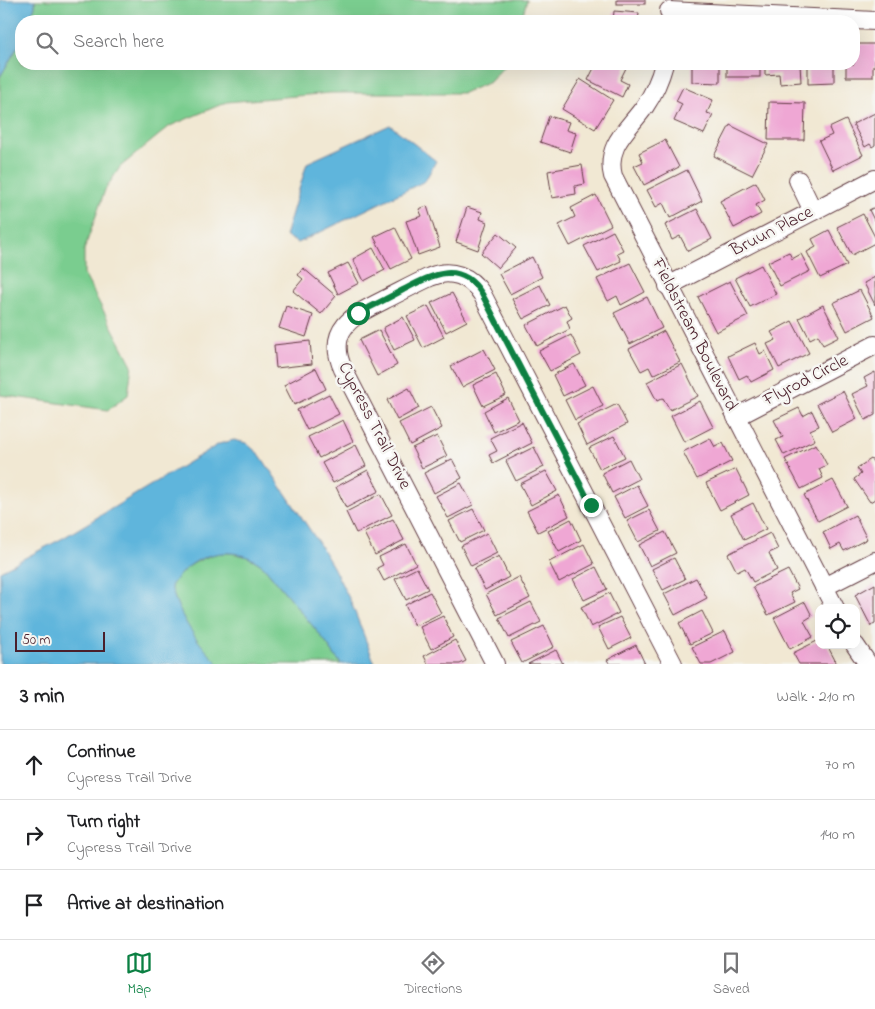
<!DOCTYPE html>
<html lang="en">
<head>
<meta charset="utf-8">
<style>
	body { margin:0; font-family:"Indie Flower",sans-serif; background:#f6f6f6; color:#202124 }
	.controls { position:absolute; right:15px; bottom:15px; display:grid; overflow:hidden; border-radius:10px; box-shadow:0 5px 20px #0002 }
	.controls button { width:45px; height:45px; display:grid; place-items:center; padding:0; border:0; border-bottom:1px solid #e0e0e0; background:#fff; color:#202124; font:25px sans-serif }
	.scale { position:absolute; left:15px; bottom:12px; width:90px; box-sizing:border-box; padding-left:5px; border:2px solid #4a1f2b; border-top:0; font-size:14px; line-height:18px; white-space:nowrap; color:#4a1f2b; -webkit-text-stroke:4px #f6f6f2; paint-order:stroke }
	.stop { position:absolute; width:15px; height:15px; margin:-11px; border:4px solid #0b8043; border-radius:50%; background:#fff }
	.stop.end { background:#0b8043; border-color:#fff; box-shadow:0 1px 5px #0008 }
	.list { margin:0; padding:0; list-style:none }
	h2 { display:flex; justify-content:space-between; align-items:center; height:65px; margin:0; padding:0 20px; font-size:21px }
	h2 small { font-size:16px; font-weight:400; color:#757577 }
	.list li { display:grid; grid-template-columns:32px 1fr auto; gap:15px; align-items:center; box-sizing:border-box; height:70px; padding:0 20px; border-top:1px solid #e0e0e0 }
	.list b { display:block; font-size:19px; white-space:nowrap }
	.list p { margin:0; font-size:16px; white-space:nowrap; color:#757577 }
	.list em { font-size:16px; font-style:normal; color:#757577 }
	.icon { flex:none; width:28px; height:28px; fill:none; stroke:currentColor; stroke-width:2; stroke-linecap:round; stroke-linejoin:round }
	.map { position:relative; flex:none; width:875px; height:664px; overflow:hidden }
	.search { position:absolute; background:#fff; box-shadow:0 5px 20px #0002; left:15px; right:15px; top:15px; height:55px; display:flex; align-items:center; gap:12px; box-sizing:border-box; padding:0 18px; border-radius:20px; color:#757577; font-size:19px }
	.sheet { height:275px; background:#fff }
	nav { display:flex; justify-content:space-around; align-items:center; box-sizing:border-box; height:70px; border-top:1px solid #e0e0e0; background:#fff; font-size:14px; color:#757577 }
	nav a { display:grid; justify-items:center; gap:2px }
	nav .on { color:#0b8043 }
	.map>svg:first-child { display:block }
	.green { fill:#7acd8f; stroke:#62765d }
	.water { fill:#5fb5dc; stroke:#546a84 }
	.building { fill:#efa7d4 }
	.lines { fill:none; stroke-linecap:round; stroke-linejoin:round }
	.minor-casing { stroke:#633d44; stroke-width:20 }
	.minor { stroke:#fff; stroke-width:18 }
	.route { stroke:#0b8043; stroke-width:6 }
	.labels { text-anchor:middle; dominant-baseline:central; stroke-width:5; stroke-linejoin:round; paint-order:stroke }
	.street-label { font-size:18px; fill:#4a1f2b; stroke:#f6f6f2 }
</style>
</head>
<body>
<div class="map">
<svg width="875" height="664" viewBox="0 0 875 664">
	<rect width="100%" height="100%" fill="#f6f6f2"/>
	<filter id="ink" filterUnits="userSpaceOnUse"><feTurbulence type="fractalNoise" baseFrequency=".02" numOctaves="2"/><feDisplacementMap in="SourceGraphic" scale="10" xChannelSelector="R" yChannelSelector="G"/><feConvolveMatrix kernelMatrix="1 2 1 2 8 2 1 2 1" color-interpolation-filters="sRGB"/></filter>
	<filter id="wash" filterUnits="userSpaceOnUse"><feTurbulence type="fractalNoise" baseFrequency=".0096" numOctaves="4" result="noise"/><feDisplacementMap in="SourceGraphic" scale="20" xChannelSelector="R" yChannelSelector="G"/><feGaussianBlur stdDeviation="1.12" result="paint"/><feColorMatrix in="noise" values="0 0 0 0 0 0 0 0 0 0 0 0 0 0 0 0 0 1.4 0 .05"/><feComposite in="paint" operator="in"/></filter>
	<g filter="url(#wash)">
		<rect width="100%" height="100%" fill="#f1e8d3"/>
		<g class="green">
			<polygon points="35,0 527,0 521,21 29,21 35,6"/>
			<polygon points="21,41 21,64 506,64 490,82 463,93 330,93 227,102 170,126 120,167 105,190 84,250 84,274 132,365 128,395 108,410 0,395 0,77"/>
			<path d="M 218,553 C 236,552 251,556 264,567 L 321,636 L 341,664 L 219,664 C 195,642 179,616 171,586 C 183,567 197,560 218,553 Z"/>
		</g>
		<g class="water">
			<polygon points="0,0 35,0 35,6 29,21 21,21 21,41 0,77"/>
			<polygon points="390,125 436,161 425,181 298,243 285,236 307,163"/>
			<path d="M 234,440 L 246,443 L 260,455 L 318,542 L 333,567 L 351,602 L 375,664 L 341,664 L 321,636 L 264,567 C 233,541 192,553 171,586 C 179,616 196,642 219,664 L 0,664 L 0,571 L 63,538 L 219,444 Z"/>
		</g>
		<g id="blocks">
			<g class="building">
				<rect x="617" y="0" width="28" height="4"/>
				<polygon points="614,11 639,13 638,21 613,21"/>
				<polygon points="854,44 875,44 875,66 873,66 873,77 846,77 846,64 854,64"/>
				<polygon points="596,64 628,64 620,80 628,84 622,97 588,80"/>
				<polygon points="692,64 720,64 720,83 692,82"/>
				<rect x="727" y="64" width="33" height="13"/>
				<polygon points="765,64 800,64 801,82 780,84 779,74 765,75"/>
				<polygon points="808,64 834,64 834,83 808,84"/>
				<polygon points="580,79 613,100 595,129 562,109"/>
				<polygon points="683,87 713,100 707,113 713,115 704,134 674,121 682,104 676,101"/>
				<polygon points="769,102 805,103 804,140 768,140"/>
				<polygon points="875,113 875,145 872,147 870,144 865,147 853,124"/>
				<polygon points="549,116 569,122 566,130 576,133 570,152 540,142"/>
				<polygon points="846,120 863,155 833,170 819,141 832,135 829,128"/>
				<polygon points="730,125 768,144 752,175 714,156"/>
				<polygon points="665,140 679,167 644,185 634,166 643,162 639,153"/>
				<polygon points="582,165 585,184 575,186 576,194 552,198 548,171"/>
				<polygon points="687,170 702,201 670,218 663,203 656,207 647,190"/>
				<polygon points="756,182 765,200 756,205 761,214 734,228 720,201"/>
				<polygon points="596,195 611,225 570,246 559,225 575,217 571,208"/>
				<polygon points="427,206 440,247 418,255 406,221 422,216 419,209"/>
				<polygon points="467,207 482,212 480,219 487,222 478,250 456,242"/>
				<polygon points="875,207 875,222 869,210"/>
				<polygon points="697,209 712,239 688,251 680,236 672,240 665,225"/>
				<polygon points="863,214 875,237 875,243 852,255 837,227"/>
				<polygon points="395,227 411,259 391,269 374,237"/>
				<polygon points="829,230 847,265 820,278 807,252 816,247 812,239"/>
				<polygon points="613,231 623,250 617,253 621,261 598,272 584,246"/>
				<polygon points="498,233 516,248 498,268 481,253"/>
				<polygon points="373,248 385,270 364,281 353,259"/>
				<polygon points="789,252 792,259 801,254 810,271 780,286 768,262"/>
				<polygon points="532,257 542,277 510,294 499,274"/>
				<polygon points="348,263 359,283 338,294 328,273"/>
				<polygon points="630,263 645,292 621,305 617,296 608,301 597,279"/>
				<polygon points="761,265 776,294 750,307 735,278"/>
				<polygon points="303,268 336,296 321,314 293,291 303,279 298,275"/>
				<polygon points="875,277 875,305 864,283"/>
				<polygon points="730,281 748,316 716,332 698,297"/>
				<polygon points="540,285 550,305 523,319 512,299"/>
				<polygon points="860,290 874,317 847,331 833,303"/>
				<polygon points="452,293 467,321 446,332 431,303"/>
				<polygon points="647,297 662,328 630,344 614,313"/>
				<polygon points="565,305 572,318 567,321 570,329 537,346 526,325"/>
				<polygon points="823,305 839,337 823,345 818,335 810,339 799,318"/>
				<polygon points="286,306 313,315 306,337 279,328"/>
				<polygon points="428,306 444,337 423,348 407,316"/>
				<polygon points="403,317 415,340 394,350 383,328"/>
				<polygon points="792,321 809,353 779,368 767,344 776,340 771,332"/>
				<polygon points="379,330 397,365 377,376 359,340"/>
				<polygon points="664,331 680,362 653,375 649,367 641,371 629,349"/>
				<polygon points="571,335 581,355 550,371 539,351"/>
				<polygon points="310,341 312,364 276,368 274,345"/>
				<polygon points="755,343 760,354 765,351 774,370 751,382 747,375 739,379 728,356"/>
				<polygon points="484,349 495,370 462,387 451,366"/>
				<polygon points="574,364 585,385 563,396 553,375"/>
				<polygon points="682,364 698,396 670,410 663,398 657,401 647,382"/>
				<polygon points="316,368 326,389 294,405 284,385"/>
				<polygon points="875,372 875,415 865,420 852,394 868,386 864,378"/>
				<polygon points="496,374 506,395 483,406 473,385"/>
				<polygon points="593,386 603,406 575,420 565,400"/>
				<polygon points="409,388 419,408 397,420 387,400"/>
				<polygon points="843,391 857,419 832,432 817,404"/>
				<polygon points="329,394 339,414 307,430 297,410"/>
				<polygon points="508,398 519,420 494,432 484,411"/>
				<polygon points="700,401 713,427 684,442 671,416"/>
				<polygon points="617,404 627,424 587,445 577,424"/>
				<polygon points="431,407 442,428 410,445 399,423"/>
				<polygon points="799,408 803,416 812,411 819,426 810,430 815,440 784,455 776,440 783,437 774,420"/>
				<polygon points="343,420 353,441 319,458 308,437"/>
				<polygon points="522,422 532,443 493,463 489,455 497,451 490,438"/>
				<polygon points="437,436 447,456 422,468 412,448"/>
				<polygon points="614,436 625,457 600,469 589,448"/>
				<polygon points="710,438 715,447 723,443 732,461 697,479 683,452"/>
				<polygon points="816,444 827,465 819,469 823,478 801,489 785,459"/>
				<polygon points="356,445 366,466 333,483 322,463"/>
				<polygon points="534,447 544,467 516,481 506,461"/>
				<polygon points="452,459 462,478 434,493 424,473"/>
				<polygon points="629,459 639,479 612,493 602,473"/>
				<polygon points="871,459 875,465 875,499 870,502 854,479 861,474 857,468"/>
				<polygon points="736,469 749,495 720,510 706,483"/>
				<polygon points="368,470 379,491 346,508 336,487"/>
				<polygon points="546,471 557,491 531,505 520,484"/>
				<polygon points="833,480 847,506 818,521 804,495"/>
				<polygon points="461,483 473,505 448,518 436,496"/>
				<polygon points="637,485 648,506 625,518 614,497"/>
				<polygon points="381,494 392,515 356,533 346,512"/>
				<polygon points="559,495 569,516 538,532 527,511"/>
				<polygon points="753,503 766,529 744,540 731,514"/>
				<polygon points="473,509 484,530 460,542 449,521"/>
				<polygon points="649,510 660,531 638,542 627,521"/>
				<polygon points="855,515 867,539 844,551 840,544 831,549 823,532"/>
				<polygon points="393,519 404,540 375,555 364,533"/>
				<polygon points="571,519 581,540 559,552 548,531"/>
				<polygon points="665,532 676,553 650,566 639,545"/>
				<polygon points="487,533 497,553 471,566 461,546"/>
				<polygon points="770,533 778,549 769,553 777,570 753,582 745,568 737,572 728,554"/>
				<polygon points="406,544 416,564 384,581 377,568 383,565 379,557"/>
				<polygon points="584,544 594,564 559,582 549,562"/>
				<polygon points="499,556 509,577 485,590 474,569"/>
				<polygon points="674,558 685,579 663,590 652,569"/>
				<polygon points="596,567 607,589 584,600 573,579"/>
				<polygon points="417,568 428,589 406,600 395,579"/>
				<polygon points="788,570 798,589 790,593 795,602 768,615 753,587"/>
				<polygon points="519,577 530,598 497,615 486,594"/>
				<polygon points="696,578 707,598 675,615 664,594"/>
				<polygon points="875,584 875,624 871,626 855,595"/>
				<polygon points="430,592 441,613 415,626 405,605"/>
				<polygon points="609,593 619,613 591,627 581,607"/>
				<polygon points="531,602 541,622 509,638 499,618"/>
				<polygon points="805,602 812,616 804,621 813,637 790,649 774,618"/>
				<polygon points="702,611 713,633 690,644 679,623"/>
				<polygon points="443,616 453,637 431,649 420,627"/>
				<polygon points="620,617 631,638 609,649 598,627"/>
				<polygon points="544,626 554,647 522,663 511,642"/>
				<polygon points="725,631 735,652 711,664 701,664 692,647"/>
				<polygon points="455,640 466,661 460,664 428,664 424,656"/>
				<polygon points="819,640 819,645 827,645 837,664 799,664 793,653"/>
				<polygon points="636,645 645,664 610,664 607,660"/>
				<polygon points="556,650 563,664 528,664"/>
			</g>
		</g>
	</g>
	<g filter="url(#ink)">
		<use href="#blocks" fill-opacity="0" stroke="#633d44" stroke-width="1"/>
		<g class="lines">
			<g class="minor-casing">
				<g id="minor">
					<polyline points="669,11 875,21"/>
					<path d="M 664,64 C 660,79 654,93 645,106 C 629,129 605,145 613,176 L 835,608"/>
					<polyline points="798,180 813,211"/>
					<polyline points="668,286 875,179"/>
					<polyline points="736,417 875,345"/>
					<polyline points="824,587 875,561"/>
					<polyline points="855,645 868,664"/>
					<path d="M 495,664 L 343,369 C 325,329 354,315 384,300 C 400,292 415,284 430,277 C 451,268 470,276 482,294 L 673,664"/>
				</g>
			</g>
			<use href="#minor" class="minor"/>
		</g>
	</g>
	<g class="lines" filter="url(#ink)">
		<path class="route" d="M 358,313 C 373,306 388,298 403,290 C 432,275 460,259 482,294 L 591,505"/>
	</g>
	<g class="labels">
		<g class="street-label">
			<text transform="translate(772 232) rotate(-27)">Bruun Place</text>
			<text transform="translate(694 335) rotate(63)">Fieldstream Boulevard</text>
			<text transform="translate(806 381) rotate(-27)">Flyrod Circle</text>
			<text transform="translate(374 426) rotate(63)">Cypress Trail Drive</text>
		</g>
	</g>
</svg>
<div class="controls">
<button><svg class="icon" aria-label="locate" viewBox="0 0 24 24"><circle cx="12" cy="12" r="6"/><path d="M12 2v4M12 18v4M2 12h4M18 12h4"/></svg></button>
</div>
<div class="scale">50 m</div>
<div class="stop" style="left:358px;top:313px"></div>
<div class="stop end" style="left:591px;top:505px"></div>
<div class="search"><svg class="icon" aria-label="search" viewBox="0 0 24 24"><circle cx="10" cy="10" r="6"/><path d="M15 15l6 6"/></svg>Search here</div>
</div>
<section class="sheet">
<h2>3 min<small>Walk · 210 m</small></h2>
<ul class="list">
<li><svg class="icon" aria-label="ahead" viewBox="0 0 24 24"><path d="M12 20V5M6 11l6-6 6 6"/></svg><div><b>Continue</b><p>Cypress Trail Drive</p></div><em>70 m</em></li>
<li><svg class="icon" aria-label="right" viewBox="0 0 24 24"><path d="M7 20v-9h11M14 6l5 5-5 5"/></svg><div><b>Turn right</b><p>Cypress Trail Drive</p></div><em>140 m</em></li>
<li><svg class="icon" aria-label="arrive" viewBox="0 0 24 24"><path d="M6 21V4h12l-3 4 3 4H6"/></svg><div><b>Arrive at destination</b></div></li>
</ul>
</section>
<nav>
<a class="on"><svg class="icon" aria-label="map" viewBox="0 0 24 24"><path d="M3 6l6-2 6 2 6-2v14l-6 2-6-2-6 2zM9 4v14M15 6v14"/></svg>Map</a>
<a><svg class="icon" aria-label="directions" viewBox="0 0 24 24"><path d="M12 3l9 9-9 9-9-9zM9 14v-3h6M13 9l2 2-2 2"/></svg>Directions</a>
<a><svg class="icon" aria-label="saved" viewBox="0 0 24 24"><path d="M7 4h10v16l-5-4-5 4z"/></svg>Saved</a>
</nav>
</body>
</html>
